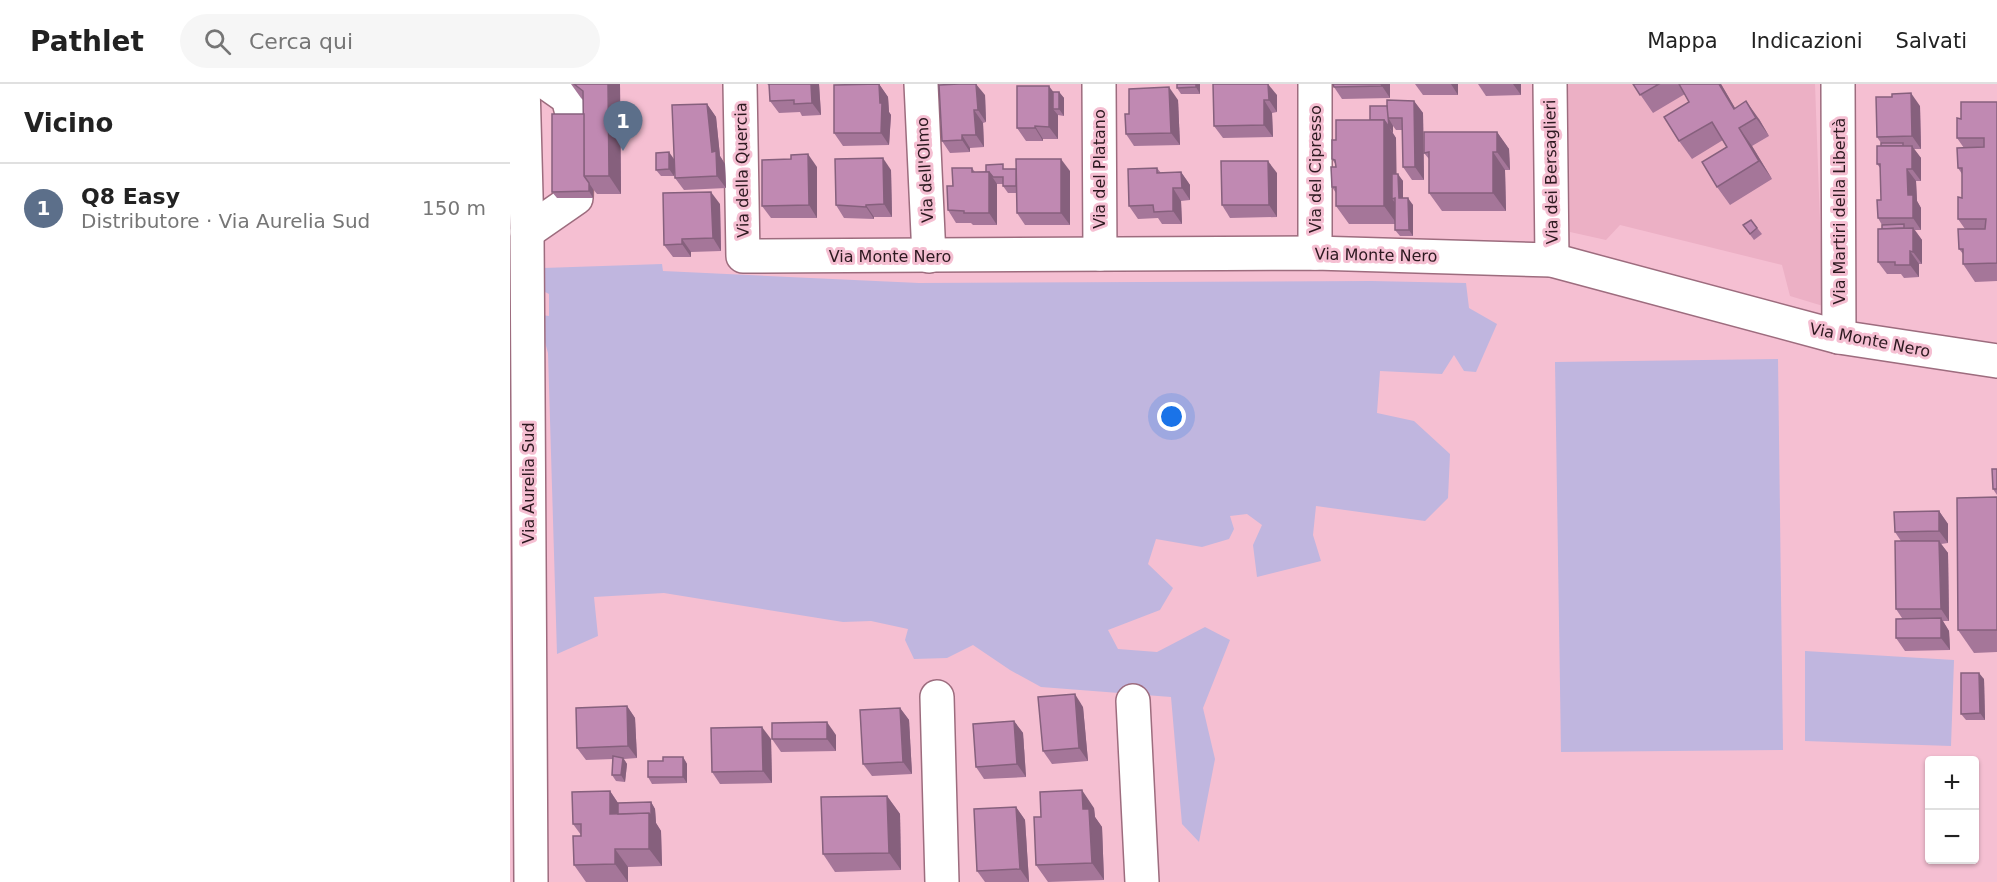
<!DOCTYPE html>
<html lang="it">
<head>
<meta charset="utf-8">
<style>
	body { margin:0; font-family:"DejaVu Sans",sans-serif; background:#f6f6f6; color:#222 }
	.controls { position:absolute; right:18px; bottom:18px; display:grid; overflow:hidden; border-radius:6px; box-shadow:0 2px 4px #0004 }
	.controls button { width:54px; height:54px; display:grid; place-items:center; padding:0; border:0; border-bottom:2px solid #e0e0e0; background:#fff; color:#222; font:30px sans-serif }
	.you { position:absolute; left:662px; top:333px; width:21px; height:21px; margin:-15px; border:4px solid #fff; border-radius:50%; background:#1a73e8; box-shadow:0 0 0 9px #1a73e833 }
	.badge { display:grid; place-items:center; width:39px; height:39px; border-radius:50%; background:#3c7e6f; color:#fff; font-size:20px; font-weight:700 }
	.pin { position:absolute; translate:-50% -50px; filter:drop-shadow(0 2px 3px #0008) }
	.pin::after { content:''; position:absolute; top:32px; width:21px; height:18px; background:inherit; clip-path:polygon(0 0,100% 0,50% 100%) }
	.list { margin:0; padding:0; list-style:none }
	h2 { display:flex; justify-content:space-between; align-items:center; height:78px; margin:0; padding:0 24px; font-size:26px }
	h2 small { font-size:20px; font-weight:400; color:#767676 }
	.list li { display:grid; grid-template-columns:39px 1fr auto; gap:18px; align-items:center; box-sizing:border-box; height:90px; padding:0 24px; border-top:2px solid #e0e0e0 }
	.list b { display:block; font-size:22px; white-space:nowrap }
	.list p { margin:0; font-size:20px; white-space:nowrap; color:#767676 }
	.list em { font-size:20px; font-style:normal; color:#767676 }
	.icon { flex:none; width:33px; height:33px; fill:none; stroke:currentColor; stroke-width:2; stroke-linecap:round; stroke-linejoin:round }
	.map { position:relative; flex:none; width:1487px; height:798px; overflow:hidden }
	header { display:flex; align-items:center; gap:36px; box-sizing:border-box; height:84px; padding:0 30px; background:#fff; border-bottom:2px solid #e0e0e0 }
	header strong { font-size:28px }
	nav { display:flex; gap:33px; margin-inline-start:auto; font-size:21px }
	.search { width:420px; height:54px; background:#f6f6f6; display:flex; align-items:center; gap:15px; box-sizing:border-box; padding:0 21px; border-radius:33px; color:#767676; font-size:22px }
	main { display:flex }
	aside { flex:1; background:#fff }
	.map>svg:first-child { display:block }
	.built { fill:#ecb0c5 }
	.grass { fill:#c0b6df }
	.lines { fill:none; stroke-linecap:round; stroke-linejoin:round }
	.minor-casing { stroke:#9d6c7e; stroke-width:36 }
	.minor { stroke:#fff; stroke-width:33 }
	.wall { fill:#a57699 }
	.shaded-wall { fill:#86607d }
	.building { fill:#c089b2; stroke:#86607d; stroke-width:1.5 }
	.labels { text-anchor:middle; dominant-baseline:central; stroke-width:6; stroke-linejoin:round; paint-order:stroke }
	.street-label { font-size:16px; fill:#2d1920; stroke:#f5bfd2 }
</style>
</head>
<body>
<header>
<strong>Pathlet</strong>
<div class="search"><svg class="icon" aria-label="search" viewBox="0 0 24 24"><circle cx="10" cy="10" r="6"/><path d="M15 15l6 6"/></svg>Cerca qui</div>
<nav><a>Mappa</a><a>Indicazioni</a><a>Salvati</a></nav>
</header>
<main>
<aside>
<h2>Vicino<small></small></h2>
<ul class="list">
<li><span class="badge" style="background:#5c6f8a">1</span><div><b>Q8 Easy</b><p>Distributore · Via Aurelia Sud</p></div><em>150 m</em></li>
</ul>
</aside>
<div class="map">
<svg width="1487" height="798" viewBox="0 0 1487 798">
	<rect width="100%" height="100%" fill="#f5bfd2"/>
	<polygon class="built" points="1058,0 1305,0 1313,222 1280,212 1272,181 1110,141 1096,156 1060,148"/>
	<g class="grass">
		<polygon points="152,180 153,187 409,199 861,197 956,199 959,224 987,240 966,288 954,287 944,271 932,290 870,287 867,329 904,337 940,370 938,414 915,437 806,422 803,451 811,477 747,493 743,461 752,441 737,430 720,432 724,445 719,455 692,463 646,455 638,480 663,504 650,526 598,546 608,565 647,568 695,543 720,556 693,624 705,675 689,758 672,740 661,613 531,603 500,586 463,561 437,574 404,575 395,556 398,545 361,537 333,538 154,509 84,513 88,552 47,570 38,269 31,244 32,231 39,232 39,210 33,207 33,184"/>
		<polygon points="1268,275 1273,666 1051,668 1045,278"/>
		<polygon points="1295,567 1444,576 1441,662 1295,657"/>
	</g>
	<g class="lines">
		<g class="minor-casing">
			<g id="minor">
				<polyline points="13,0 17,148 21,798"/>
				<polyline points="230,0 233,172 805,169 1042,176 1329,253 1487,277"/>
				<polyline points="411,0 419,172"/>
				<polyline points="589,0 590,170"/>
				<polyline points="1040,0 1042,176"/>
				<polyline points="1328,0 1329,253"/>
				<polyline points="17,148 66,114 68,52 58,14 38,0"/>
				<polyline points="805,169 805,0"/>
				<polyline points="427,613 432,798"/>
				<polyline points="623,617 632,798"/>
			</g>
		</g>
		<use href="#minor" class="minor"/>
	</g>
	<g class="wall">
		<polygon points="61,0 110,0 111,110 87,110 83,105 83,114 47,114 42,108 74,30 73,16 71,14"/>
		<polygon points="257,0 309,0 311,31 292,32 290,28 269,29 260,17 260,2"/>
		<polygon points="369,0 378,13 379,28 381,31 379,61 333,62 324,49"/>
		<polygon points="690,0 690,10 671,10 667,4"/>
		<polygon points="703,0 767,11 767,28 762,29 763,53 713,54 704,42"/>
		<polygon points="880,0 880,14 832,15 824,3"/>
		<polygon points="905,0 948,0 948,11 913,11"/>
		<polygon points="968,0 1011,0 1011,11 976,12"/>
		<polygon points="1123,0 1211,0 1225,24 1249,35 1259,52 1242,62 1262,95 1220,121 1207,103 1217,63 1213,56 1182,75 1169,57 1179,18 1175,10 1143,29"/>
		<polygon points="543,8 549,8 554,14 554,32 548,31 548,55 533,55 533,57 516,57 507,44"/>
		<polygon points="475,11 476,38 473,39 474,63 460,64 460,68 440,69 432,57"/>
		<polygon points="668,16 670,61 624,62 616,50 619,30"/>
		<polygon points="904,17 913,29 914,96 902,96 893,83 893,46 886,46 883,42 883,49 886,54 886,90 893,97 893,114 903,121 903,152 890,152 885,146 885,140 839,140 826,122 826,109 822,103 826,83 826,81 822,75 826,56 860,36 877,22"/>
		<polygon points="1487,19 1487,197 1465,198 1453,180 1453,170 1449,165 1455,145 1448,135 1452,114 1452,90 1448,84 1454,64 1447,54 1451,35"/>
		<polygon points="197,20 206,33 210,72 215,80 216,104 174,106 165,94"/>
		<polygon points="1410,22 1411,65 1404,65 1411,74 1411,97 1406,97 1407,117 1411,124 1411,146 1405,146 1412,156 1412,180 1409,180 1409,193 1394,194 1391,190 1377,190 1368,178 1372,145 1372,141 1368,134 1371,116 1371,85 1367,80 1371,62 1371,59 1367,53"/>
		<polygon points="987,48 999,65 1000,86 995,86 996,127 932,127 919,109 919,75 914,69"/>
		<polygon points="164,75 164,92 151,92 146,86"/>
		<polygon points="307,83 307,134 261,134 252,122"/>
		<polygon points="462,84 465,88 496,85 560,87 560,141 515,141 507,129 507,109 498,109 493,102 493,100 487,100 487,141 463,141 461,139 446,139 438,126"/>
		<polygon points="647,84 651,89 671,88 680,101 680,116 671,117 672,140 652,140 648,134 628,135 619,122"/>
		<polygon points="381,86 382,133 364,133 364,135 334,134 326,121"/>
		<polygon points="767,89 767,133 720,134 712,121"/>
		<polygon points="210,120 211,167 181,168 181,173 163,173 154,161"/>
		<polygon points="1241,136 1252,150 1244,156 1233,141"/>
		<polygon points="1487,385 1487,411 1483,405"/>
		<polygon points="1487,413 1487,568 1464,569 1448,546"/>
		<polygon points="1429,427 1438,440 1438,459 1431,460 1438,469 1439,537 1433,537 1439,547 1440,566 1395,567 1386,554 1392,534 1386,525 1391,457 1385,448"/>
		<polygon points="1474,595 1475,636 1456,636 1451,630"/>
		<polygon points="117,622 125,634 127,674 114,675 117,680 115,698 106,697 102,691 103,675 76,676 67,664"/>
		<polygon points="573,623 578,677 542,680 533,667"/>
		<polygon points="390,624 399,636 402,690 362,692 353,680"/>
		<polygon points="504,637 513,649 516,693 474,695 466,683"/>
		<polygon points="326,651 326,667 271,668 262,655"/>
		<polygon points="261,655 262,699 210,700 202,688"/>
		<polygon points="173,673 177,680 177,699 142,700 138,693 153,677"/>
		<polygon points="100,707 108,719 141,718 145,725 146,739 151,747 152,782 118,783 118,798 76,798 64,781 71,751 63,740"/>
		<polygon points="377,712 390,730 391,786 325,788 313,770"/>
		<polygon points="506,723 515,736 519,798 475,798 467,787"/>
		<polygon points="584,724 585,733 592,743 594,796 538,798 526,781 531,733"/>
	</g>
	<g class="shaded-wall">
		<polygon points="98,0 110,0 111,110 99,92"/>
		<polygon points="301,0 309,0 311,31 302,19"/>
		<polygon points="369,0 378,13 379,28 381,31 379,61 371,49"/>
		<polygon points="466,0 475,11 476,38 468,26"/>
		<polygon points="686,0 690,0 690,10 686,3"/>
		<polygon points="758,0 767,11 767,28 759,16"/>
		<polygon points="871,0 880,0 880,14 872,2"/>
		<polygon points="941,0 948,0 948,11"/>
		<polygon points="1003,0 1011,0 1011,11"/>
		<polygon points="1209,0 1211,0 1236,43 1224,25"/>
		<polygon points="539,2 548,14 543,25 548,31 548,55 539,43"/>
		<polygon points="659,3 668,16 670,61 661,49"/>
		<polygon points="549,8 554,14 554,32 549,25"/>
		<polygon points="1401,9 1410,22 1411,65 1402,52"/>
		<polygon points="754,16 762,29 763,53 754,41"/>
		<polygon points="904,17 913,29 914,96 905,83"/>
		<polygon points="1236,17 1249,35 1259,52 1246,34"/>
		<polygon points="197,20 206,33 210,72 215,80 216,104 207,92 202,68"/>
		<polygon points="464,26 473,39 474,63 466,51"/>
		<polygon points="879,35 883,42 883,49 879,43"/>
		<polygon points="874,36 886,54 887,116 885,114 882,115 887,121 887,140 874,122"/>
		<polygon points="525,42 533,55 533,57 525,44"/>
		<polygon points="1229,44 1242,62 1262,95 1249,77"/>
		<polygon points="987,48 999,65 1000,86 987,68"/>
		<polygon points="452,51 460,64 460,68 452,56"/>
		<polygon points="1402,62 1411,74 1411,97 1402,85"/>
		<polygon points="159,68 164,75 164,92 159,85"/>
		<polygon points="983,68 995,86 996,127 983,109"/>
		<polygon points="298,70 307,83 307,134 299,121"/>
		<polygon points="373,74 381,86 382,133 374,120"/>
		<polygon points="551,75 560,87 560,141 551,129"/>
		<polygon points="758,77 767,89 767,133 759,121"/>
		<polygon points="1397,85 1406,97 1407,117 1411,124 1411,146 1403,134 1398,111"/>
		<polygon points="479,88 487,100 487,141 479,129"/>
		<polygon points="671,88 680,101 680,116 672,104"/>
		<polygon points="888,90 893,97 893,120 889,114"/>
		<polygon points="79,99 83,105 83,114 79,107"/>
		<polygon points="663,104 671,117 672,140 663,127"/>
		<polygon points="201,108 210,120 211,167 203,154"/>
		<polygon points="898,114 903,121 903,152 899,146"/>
		<polygon points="356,121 364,133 364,135 356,123"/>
		<polygon points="1403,144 1412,156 1412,180 1403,168"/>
		<polygon points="172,155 181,168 181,173 172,160"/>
		<polygon points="1400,167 1409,180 1409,193 1400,181"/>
		<polygon points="1429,427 1438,440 1438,459 1429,447"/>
		<polygon points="1429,457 1438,469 1439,537 1431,525"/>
		<polygon points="1431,534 1439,547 1440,566 1431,554"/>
		<polygon points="1469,589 1474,595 1475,636 1470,629"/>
		<polygon points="565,610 573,623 578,677 569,664"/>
		<polygon points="117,622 125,634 127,674 118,662"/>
		<polygon points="390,624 399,636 402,690 393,678"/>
		<polygon points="504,637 513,649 516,693 507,680"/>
		<polygon points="317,638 326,651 326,667 317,655"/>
		<polygon points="252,643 261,655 262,699 253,687"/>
		<polygon points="173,673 177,680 177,699 173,693"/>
		<polygon points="113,674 117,680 115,698 111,691"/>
		<polygon points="572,706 584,724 585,733 592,743 594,796 582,779 573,725"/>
		<polygon points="100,707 112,725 113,742 100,730"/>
		<polygon points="377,712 390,730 391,786 379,769"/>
		<polygon points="141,718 145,725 146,739 151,747 152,782 139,765 139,729"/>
		<polygon points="506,723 515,736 519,798 510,785"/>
		<polygon points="105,765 118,783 118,798 105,780"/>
	</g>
	<g class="building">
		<polygon points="64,0 98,0 99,92 74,92 73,7"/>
		<polygon points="259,0 301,0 302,19 284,20 284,16 260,17"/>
		<polygon points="369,0 370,19 372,19 371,49 324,49 324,1"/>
		<polygon points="449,0 466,0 468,26 464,26 466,51 452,51 452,56 432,57 429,1"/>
		<polygon points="667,0 686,0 686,3 667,4"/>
		<polygon points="703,0 758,0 759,16 754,16 754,41 704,42"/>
		<polygon points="823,0 871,0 872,2 824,3"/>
		<polygon points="1123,0 1149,0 1130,11"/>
		<polygon points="1169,0 1209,0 1224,25 1236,17 1246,34 1229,44 1249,77 1207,103 1192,78 1217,63 1202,38 1169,57 1154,33 1179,18"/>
		<polygon points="507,2 539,2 539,43 525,42 525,44 507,44"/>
		<polygon points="659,3 661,49 616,50 615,30 619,30 619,5"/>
		<rect x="543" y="8" width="6" height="17"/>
		<polygon points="1401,9 1402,52 1367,53 1366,13 1382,13 1382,10"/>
		<polygon points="877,16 904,17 905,83 893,83 892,34 877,34"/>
		<polygon points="1451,18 1487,18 1487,179 1453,180 1453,165 1449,165 1448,145 1475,145 1476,135 1448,135 1448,113 1452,114 1452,84 1448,84 1447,64 1474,63 1474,54 1447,54 1447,34 1451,35"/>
		<polygon points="197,20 202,68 206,67 207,92 165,94 162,21"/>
		<polygon points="860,22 877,22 879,43 874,36 860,36"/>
		<polygon points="42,30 74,30 74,92 79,99 79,107 42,108"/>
		<polygon points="826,36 874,36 874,122 826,122 826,103 822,103 821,83 826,83 825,76 822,75 822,56 826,56"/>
		<polygon points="914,48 987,48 987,68 983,68 983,109 919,109 919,68 914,69"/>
		<rect x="1371" y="59" width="22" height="3"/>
		<polygon points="1367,62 1402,62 1402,85 1397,85 1398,111 1403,111 1403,134 1368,134 1367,116 1371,116 1370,80 1367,80"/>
		<polygon points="159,68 159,85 146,86 146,69"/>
		<polygon points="298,70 299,121 252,122 252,76 281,75 281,71"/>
		<polygon points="373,74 374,120 356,121 356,123 326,121 325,75"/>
		<polygon points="506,75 551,75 551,129 507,129"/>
		<polygon points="711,77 758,77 759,121 712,121"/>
		<polygon points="493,80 493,85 506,85 506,102 493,102 493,93 483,93 479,88 476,88 476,81"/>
		<polygon points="442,84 462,84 462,88 479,88 479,129 454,129 454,127 438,126 437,102 443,102"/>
		<polygon points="647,84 647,89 671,88 672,104 663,104 663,127 644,128 643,121 619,122 618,85"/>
		<polygon points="882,90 888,90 889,114 898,114 899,146 885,146 885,114 882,115"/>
		<polygon points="201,108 203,154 172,155 172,160 154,161 153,109"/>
		<polygon points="1241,136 1247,144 1240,150 1233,141"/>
		<polygon points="1394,140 1394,144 1372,145 1372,141"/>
		<polygon points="1403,144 1403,168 1400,167 1400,181 1385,181 1385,178 1368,178 1368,145"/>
		<polygon points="1482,385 1487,385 1487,405 1483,405"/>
		<polygon points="1487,413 1487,546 1448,546 1447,414"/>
		<polygon points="1429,427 1429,447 1385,448 1384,428"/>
		<polygon points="1385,457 1429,457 1431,525 1386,525"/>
		<polygon points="1431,534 1431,554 1386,554 1386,535"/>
		<polygon points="1451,589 1469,589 1470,629 1451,630"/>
		<polygon points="565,610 569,664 533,667 528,613"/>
		<polygon points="117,622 118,662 67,664 66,624"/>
		<polygon points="390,624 393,678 353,680 350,626"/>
		<polygon points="504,637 507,680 466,683 463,640"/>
		<polygon points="317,638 317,655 262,655 262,639"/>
		<polygon points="252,643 253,687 202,688 201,644"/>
		<polygon points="103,672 113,674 111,691 102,691"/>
		<polygon points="153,673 173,673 173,693 138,693 138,677 153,677"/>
		<polygon points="572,706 573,725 579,725 582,779 526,781 524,733 531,733 530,708"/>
		<polygon points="100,707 100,730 139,729 139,765 105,765 105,780 64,781 63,752 71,752 71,740 63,740 62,708"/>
		<polygon points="377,712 379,769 313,770 311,713"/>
		<polygon points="141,718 141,733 139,729 108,730 108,719"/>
		<polygon points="506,723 510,785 467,787 464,725"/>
	</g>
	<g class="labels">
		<g class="street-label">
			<text transform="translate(589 85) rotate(-90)">Via del Platano</text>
			<text transform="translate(805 85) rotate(-90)">Via del Cipresso</text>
			<text transform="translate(232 86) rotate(-91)">Via della Quercia</text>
			<text transform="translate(415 86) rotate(-93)">Via dell'Olmo</text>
			<text transform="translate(1041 88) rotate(-91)">Via dei Bersaglieri</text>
			<text transform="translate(1329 127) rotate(-90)">Via Martiri della Libertà</text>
			<text transform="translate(866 171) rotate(1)">Via Monte Nero</text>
			<text x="380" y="172">Via Monte Nero</text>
			<text transform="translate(1360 256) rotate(11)">Via Monte Nero</text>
			<text transform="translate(18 399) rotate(-90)">Via Aurelia Sud</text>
		</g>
	</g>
</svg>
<div class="controls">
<button>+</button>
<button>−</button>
</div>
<div class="you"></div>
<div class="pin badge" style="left:113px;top:67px;background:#5c6f8a">1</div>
</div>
</main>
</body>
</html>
